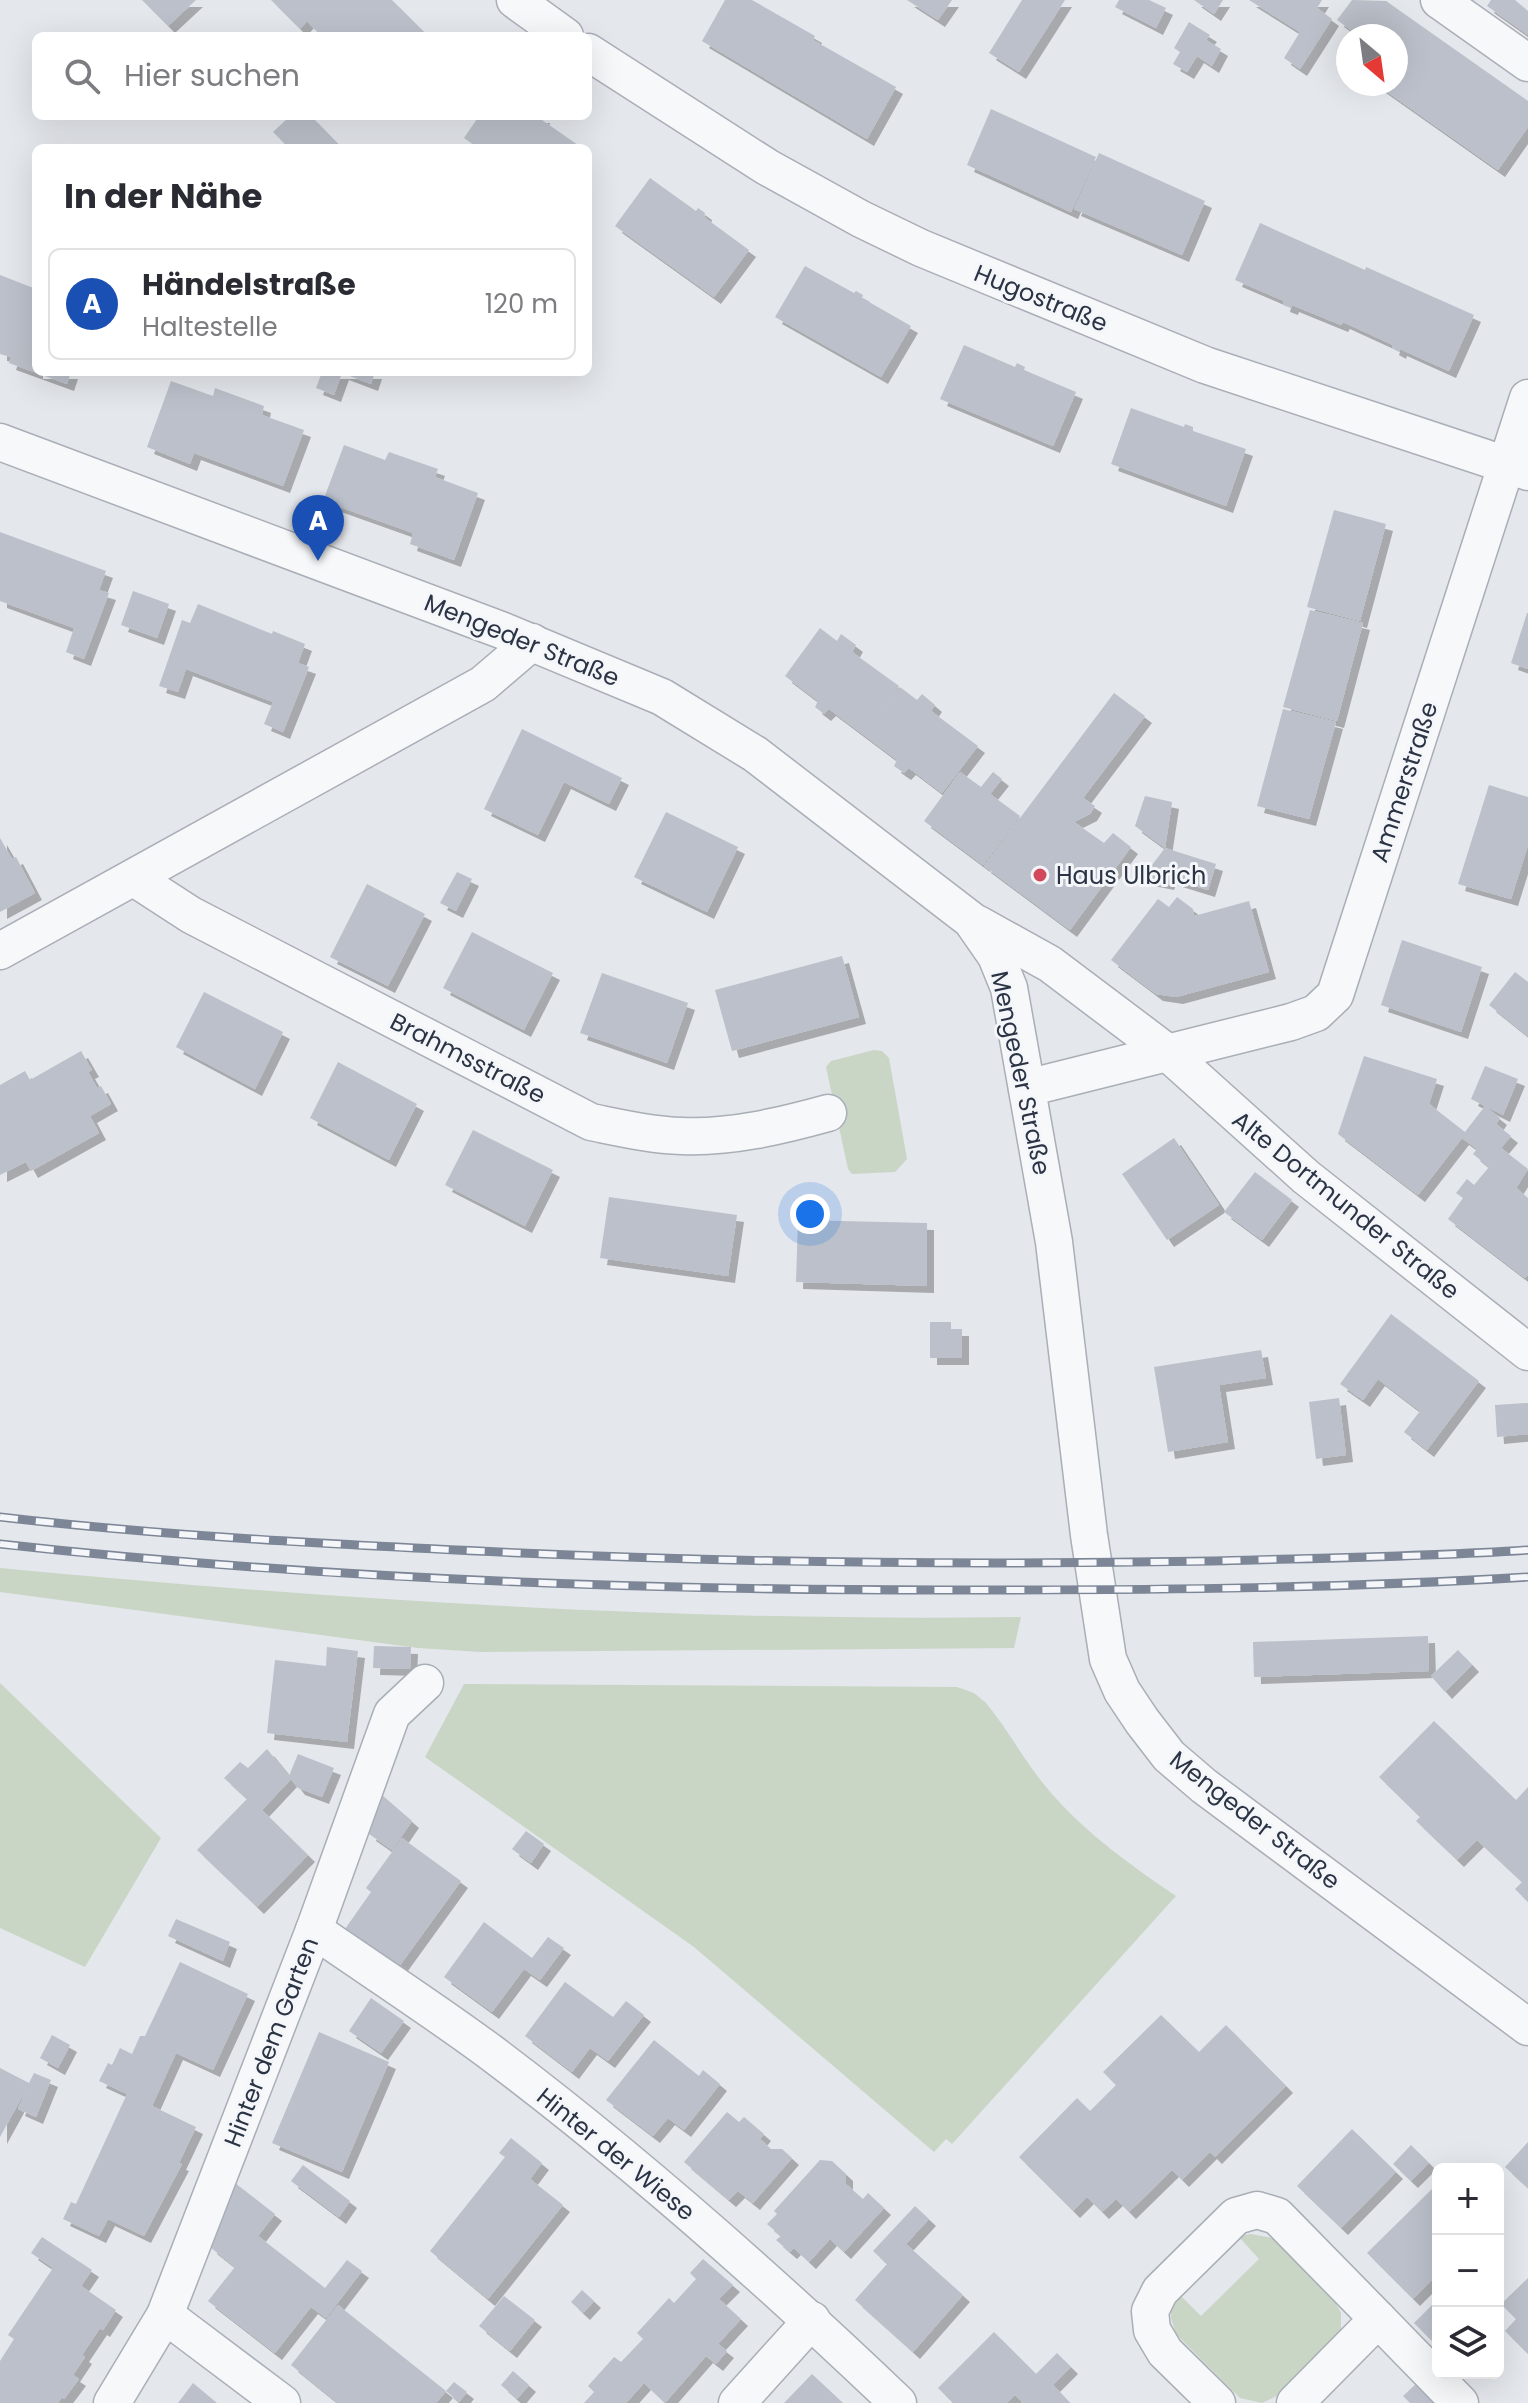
<!DOCTYPE html>
<html lang="de">
<head>
<meta charset="utf-8">
<style>
	body { margin:0; font-family:Poppins,sans-serif; background:#f2f2f3; color:#2b2b33 }
	.controls { position:absolute; right:24px; bottom:24px; display:grid; overflow:hidden; border-radius:12px; box-shadow:0 8px 32px #0002 }
	.controls button { width:72px; height:72px; display:grid; place-items:center; padding:0; border:0; border-bottom:2px solid #e1e1e2; background:#fff; color:#2b2b33; font:40px sans-serif }
	.compass { position:absolute; left:1336px; top:24px; width:72px; height:72px; border-radius:50%; background:#fff; box-shadow:0 8px 32px #0002; rotate:151deg }
	.you { position:absolute; left:810px; top:1214px; width:28px; height:28px; margin:-20px; border:6px solid #fff; border-radius:50%; background:#1a73e8; box-shadow:0 0 0 12px #1a73e833 }
	.badge { display:grid; place-items:center; width:52px; height:52px; border-radius:50%; background:#2563eb; color:#fff; font-size:26px; font-weight:700 }
	.pin { position:absolute; translate:-50% -66px; filter:drop-shadow(0 2px 4px #0008) }
	.pin::after { content:''; position:absolute; top:42px; width:28px; height:24px; background:inherit; clip-path:polygon(0 0,100% 0,50% 100%) }
	.list { margin:0; padding:0; list-style:none }
	h2 { display:flex; justify-content:space-between; align-items:center; height:104px; margin:0; padding:0 32px; font-size:34px }
	h2 small { font-size:26px; font-weight:400; color:#7c7c81 }
	.list li { display:grid; grid-template-columns:52px 1fr auto; gap:24px; align-items:center; box-sizing:border-box; height:112px; margin:0 16px 16px; padding:0 16px; border:2px solid #e1e1e2; border-radius:12px }
	.list b { display:block; font-size:30px; white-space:nowrap }
	.list p { margin:0; font-size:26px; white-space:nowrap; color:#7c7c81 }
	.list em { font-size:26px; font-style:normal; color:#7c7c81 }
	.icon { flex:none; width:44px; height:44px; fill:none; stroke:currentColor; stroke-width:2; stroke-linecap:round; stroke-linejoin:round }
	.map { position:relative; flex:none; width:1528px; height:2403px; overflow:hidden }
	.search { position:absolute; background:#fff; box-shadow:0 8px 32px #0002; left:32px; top:32px; width:560px; height:88px; display:flex; align-items:center; gap:20px; box-sizing:border-box; padding:0 28px; border-radius:12px; color:#7c7c81; font-size:30px }
	.panel { position:absolute; background:#fff; box-shadow:0 8px 32px #0002; left:32px; top:144px; width:560px; height:232px; border-radius:12px }
	.map>svg:first-child { display:block }
	.green { fill:#c9d6c5 }
	.building { fill:#bbc0ca; filter:url(#shadow) }
	.lines { fill:none; stroke-linecap:round; stroke-linejoin:round }
	.minor-casing { stroke:#a9aeb7; stroke-width:39 }
	.minor { stroke:#f7f8fa; stroke-width:36 }
	.rail-casing { stroke:#7d8696; stroke-width:9 }
	.rail { stroke:#f4f6f9; stroke-width:6; stroke-dasharray:18; stroke-linecap:butt }
	.poi-dot { fill:#d1495b; stroke:#f4f6f9; stroke-width:3 }
	.labels { text-anchor:middle; dominant-baseline:central; stroke-width:6; stroke-linejoin:round; paint-order:stroke }
	.street-label { font-size:24px; fill:#2b3445; stroke:#f4f6f9 }
	.poi-label { font-size:24px; fill:#2b3445; stroke:#f4f6f9; text-anchor:start }
</style>
</head>
<body>
<div class="map">
<svg width="1528" height="2403" viewBox="0 0 1528 2403">
	<defs>
		<filter id="shadow"><feDropShadow dx="7" dy="7" stdDeviation="0" flood-color="#0004"/></filter>
	</defs>
	<rect width="100%" height="100%" fill="#e4e7ec"/>
	<g class="green">
		<polygon points="874,1050 882,1051 889,1058 907,1159 895,1172 852,1174 848,1169 826,1067 831,1061"/>
		<path d="M 0,1568 C 339,1600 681,1622 1021,1617 L 1014,1648 L 480,1652 L 418,1648 L 0,1592 Z"/>
		<polygon points="0,1683 161,1838 85,1967 0,1928"/>
		<path d="M 464,1684 L 957,1687 L 974,1693 L 986,1703 C 1010,1732 1027,1766 1052,1794 C 1088,1835 1132,1866 1176,1896 L 952,2144 L 946,2139 L 934,2152 L 694,1947 L 425,1757 Z"/>
		<polygon points="1251,2234 1272,2238 1334,2300 1341,2313 1341,2330 1334,2343 1283,2393 1262,2403 1240,2398 1176,2334 1171,2318 1171,2310 1180,2295 1201,2316 1259,2259 1238,2236"/>
	</g>
	<g class="building">
		<polygon points="142,0 196,0 168,26"/>
		<polygon points="271,0 392,0 428,36 321,36 307,21 300,29"/>
		<polygon points="725,0 752,0 815,36 813,40 896,87 867,139 702,41"/>
		<polygon points="907,0 952,0 938,20"/>
		<polygon points="1022,0 1065,0 1019,72 989,53"/>
		<polygon points="1119,0 1149,0 1166,8 1156,28 1115,7"/>
		<polygon points="1194,0 1223,0 1214,14"/>
		<polygon points="1249,0 1322,0 1317,8 1332,19 1300,69 1284,58 1300,32"/>
		<polygon points="1352,0 1386,1 1528,101 1528,127 1498,170 1376,84 1396,84 1396,36 1359,36 1337,20"/>
		<polygon points="1491,0 1515,0 1528,11 1528,35 1487,6"/>
		<polygon points="1189,22 1210,35 1206,40 1221,49 1212,66 1197,56 1187,72 1173,64 1180,52 1174,48"/>
		<polygon points="991,109 1096,157 1071,212 967,165"/>
		<polygon points="290,116 311,116 342,148 289,148 273,132"/>
		<polygon points="479,116 543,116 542,120 578,145 576,148 478,148 464,138"/>
		<polygon points="1099,153 1205,201 1182,255 1074,209"/>
		<polygon points="650,178 696,211 698,208 705,213 704,217 749,250 714,297 615,226"/>
		<polygon points="1260,223 1365,270 1366,267 1474,315 1449,371 1400,349 1399,352 1392,348 1393,345 1343,322 1341,325 1292,305 1291,308 1283,305 1284,301 1235,280"/>
		<polygon points="805,266 854,293 856,291 863,295 862,298 911,326 881,377 775,317"/>
		<polygon points="0,275 36,289 36,372 71,372 67,384 9,363 11,357 0,354"/>
		<polygon points="964,345 1015,367 1017,363 1025,367 1024,370 1076,392 1053,446 940,399"/>
		<polygon points="322,372 375,372 371,384 342,373 334,395 316,388"/>
		<polygon points="171,381 213,396 215,388 264,406 262,415 304,430 283,486 194,453 190,464 147,447"/>
		<polygon points="1131,408 1184,427 1185,424 1193,427 1193,431 1246,449 1226,506 1111,464"/>
		<polygon points="344,445 385,460 389,452 438,469 435,477 478,493 454,560 410,544 413,533 323,501"/>
		<polygon points="1334,510 1386,524 1360,621 1307,607"/>
		<polygon points="0,532 106,571 99,590 109,593 84,659 66,652 74,628 0,601"/>
		<polygon points="133,591 169,604 157,638 121,625"/>
		<polygon points="198,604 272,634 273,631 305,644 298,663 309,667 283,732 264,724 273,702 228,685 186,669 178,692 159,686 182,620 190,623"/>
		<polygon points="1310,610 1363,623 1337,721 1283,707"/>
		<polygon points="1527,613 1528,613 1528,669 1511,663"/>
		<polygon points="820,628 837,641 841,634 856,645 852,652 899,686 877,718 900,687 917,700 922,694 935,705 931,711 978,746 942,793 909,768 904,773 894,766 897,760 829,709 824,714 815,707 818,701 785,676"/>
		<polygon points="1114,693 1145,716 1083,798 1095,806 1090,814 1074,822 1104,843 1113,833 1131,847 1070,930 984,866"/>
		<polygon points="1283,709 1336,722 1309,819 1257,806"/>
		<polygon points="522,729 622,778 609,804 564,782 538,835 484,809"/>
		<polygon points="960,772 981,787 993,772 1002,779 990,794 1020,816 983,865 924,821"/>
		<polygon points="1489,785 1528,797 1528,845 1511,899 1458,884"/>
		<polygon points="1145,796 1172,802 1165,848 1135,826"/>
		<polygon points="666,812 738,847 707,912 634,877"/>
		<polygon points="0,838 12,859 16,857 35,893 0,912"/>
		<polygon points="1165,848 1216,864 1208,890 1169,878 1167,883 1142,878"/>
		<polygon points="457,872 472,879 456,911 440,903"/>
		<polygon points="367,884 425,914 388,986 330,957"/>
		<polygon points="1177,897 1193,909 1194,916 1249,901 1269,972 1176,997 1156,994 1111,960 1158,899 1169,907"/>
		<polygon points="472,932 553,973 524,1030 443,988"/>
		<polygon points="1402,940 1482,967 1461,1032 1381,1005"/>
		<polygon points="842,956 859,1017 732,1051 715,990"/>
		<polygon points="1515,972 1528,982 1528,1036 1489,1005"/>
		<polygon points="602,973 688,1003 667,1063 580,1033"/>
		<polygon points="204,992 283,1032 255,1089 176,1047"/>
		<polygon points="81,1051 92,1070 88,1072 97,1088 101,1086 111,1104 90,1116 99,1133 31,1171 26,1162 0,1175 0,1085 25,1071 30,1080"/>
		<polygon points="1364,1056 1437,1079 1429,1104 1465,1132 1485,1106 1500,1118 1496,1124 1511,1136 1501,1148 1528,1169 1516,1188 1528,1198 1528,1275 1525,1278 1448,1219 1463,1198 1456,1193 1467,1179 1474,1185 1489,1167 1473,1154 1477,1149 1462,1138 1418,1195 1338,1134"/>
		<polygon points="338,1062 417,1104 389,1160 310,1118"/>
		<polygon points="1485,1066 1518,1079 1503,1115 1471,1099"/>
		<polygon points="473,1130 553,1170 525,1226 445,1185"/>
		<polygon points="1174,1138 1219,1205 1167,1240 1122,1174"/>
		<polygon points="1255,1172 1292,1200 1262,1240 1224,1212"/>
		<polygon points="609,1197 737,1215 728,1276 600,1258"/>
		<polygon points="798,1220 927,1223 927,1286 796,1282"/>
		<polygon points="1391,1314 1479,1381 1427,1450 1404,1432 1420,1411 1378,1379 1363,1400 1340,1384"/>
		<polygon points="930,1322 951,1322 951,1329 962,1329 962,1358 930,1358"/>
		<polygon points="1261,1350 1266,1378 1219,1385 1228,1442 1168,1452 1154,1367"/>
		<polygon points="1339,1398 1346,1455 1316,1459 1309,1402"/>
		<polygon points="1528,1403 1528,1434 1497,1437 1495,1405"/>
		<polygon points="1428,1636 1429,1671 1254,1677 1253,1642"/>
		<polygon points="374,1646 411,1647 410,1669 373,1668"/>
		<polygon points="327,1647 358,1651 347,1742 267,1733 275,1660 326,1666"/>
		<polygon points="1458,1650 1472,1665 1445,1692 1431,1676"/>
		<polygon points="1434,1721 1516,1800 1528,1787 1528,1902 1515,1889 1522,1882 1477,1840 1457,1860 1416,1821 1420,1817 1379,1777"/>
		<polygon points="267,1749 289,1776 298,1754 334,1768 322,1797 298,1788 291,1779 262,1810 308,1855 257,1907 197,1850 247,1799 224,1778 240,1762 248,1768"/>
		<polygon points="382,1795 412,1821 392,1850 369,1834"/>
		<polygon points="526,1831 544,1844 531,1863 512,1849"/>
		<polygon points="402,1838 461,1881 398,1968 345,1929 371,1892 366,1888"/>
		<polygon points="176,1919 230,1942 223,1961 168,1936"/>
		<polygon points="484,1922 532,1958 548,1937 564,1948 540,1980 524,1969 492,2012 444,1977"/>
		<polygon points="180,1962 248,1994 213,2070 176,2053 152,2106 196,2127 179,2163 182,2164 144,2236 108,2219 99,2236 63,2219 71,2202 76,2204 127,2094 99,2081 108,2063 112,2065 120,2048 132,2054 140,2036 145,2036"/>
		<polygon points="565,1982 613,2017 626,2001 644,2015 608,2061 590,2048 572,2072 525,2036"/>
		<polygon points="371,1998 404,2021 381,2053 349,2031"/>
		<polygon points="1161,2015 1199,2052 1226,2025 1286,2086 1215,2157 1210,2152 1182,2180 1172,2170 1129,2212 1116,2199 1102,2212 1087,2197 1073,2211 1019,2157 1077,2098 1090,2111 1116,2085 1103,2072"/>
		<polygon points="319,2032 389,2062 342,2172 272,2143"/>
		<polygon points="52,2035 70,2045 58,2068 40,2058"/>
		<polygon points="654,2040 699,2076 703,2070 720,2084 684,2130 668,2118 653,2136 606,2100"/>
		<polygon points="0,2068 29,2083 34,2073 51,2080 36,2117 18,2109 28,2086 0,2137"/>
		<polygon points="727,2112 739,2122 744,2117 764,2134 760,2139 771,2149 782,2149 792,2158 753,2203 738,2191 729,2200 684,2162"/>
		<polygon points="1352,2129 1396,2172 1341,2228 1297,2186"/>
		<polygon points="511,2138 542,2163 530,2179 563,2205 488,2299 430,2251 505,2157 499,2153"/>
		<polygon points="1528,2142 1528,2188 1505,2167"/>
		<polygon points="1411,2145 1429,2163 1411,2181 1393,2164"/>
		<polygon points="820,2160 832,2161 846,2174 846,2184 863,2199 868,2193 884,2208 844,2252 830,2239 809,2262 794,2248 790,2252 776,2240 781,2236 767,2224 777,2214 774,2211"/>
		<polygon points="303,2165 350,2201 339,2217 291,2181"/>
		<polygon points="235,2183 275,2214 258,2236 325,2288 347,2260 362,2271 326,2318 311,2307 275,2353 208,2301 235,2267 210,2247"/>
		<polygon points="1433,2188 1438,2193 1438,2274 1413,2299 1367,2253"/>
		<polygon points="915,2206 929,2219 906,2244 963,2295 913,2352 855,2300 887,2264 873,2251"/>
		<polygon points="42,2237 92,2270 81,2286 116,2310 103,2330 100,2328 82,2355 85,2357 73,2375 79,2379 64,2399 62,2397 58,2403 0,2403 0,2361 14,2339 8,2335 53,2268 31,2253"/>
		<polygon points="703,2259 733,2285 719,2299 741,2319 718,2344 727,2351 716,2364 706,2356 665,2403 644,2383 626,2403 584,2403 594,2392 588,2386 614,2357 621,2362 643,2339 637,2333 669,2298 674,2303 696,2279 690,2273"/>
		<polygon points="1528,2278 1528,2354 1505,2331 1516,2319 1501,2304"/>
		<polygon points="582,2290 594,2301 583,2313 571,2302"/>
		<polygon points="504,2296 535,2320 510,2351 479,2326"/>
		<polygon points="1438,2299 1438,2337 1433,2342 1414,2323"/>
		<polygon points="338,2305 446,2391 454,2382 467,2392 459,2402 446,2391 436,2403 338,2403 291,2365"/>
		<polygon points="994,2332 1036,2374 1057,2353 1071,2367 1053,2385 1070,2403 1023,2403 1015,2395 1007,2403 953,2403 938,2388"/>
		<polygon points="513,2371 529,2385 517,2399 501,2385"/>
		<polygon points="812,2374 843,2403 784,2403"/>
		<polygon points="193,2383 217,2403 178,2403"/>
		<polygon points="1417,2383 1436,2403 1410,2403 1403,2396"/>
	</g>
	<g class="lines">
		<g class="minor-casing">
			<g id="minor">
				<polyline points="515,0 565,36"/>
				<polyline points="1439,0 1528,63"/>
				<polyline points="588,52 767,167 861,219 921,248 1205,365 1528,472"/>
				<polyline points="0,442 501,630 662,697 755,754 971,920 996,956 1009,988 1054,1242 1089,1535 1108,1659 1122,1691 1142,1721 1169,1756 1204,1786 1528,2027"/>
				<path d="M 134,878 L 191,915 L 591,1122 C 621,1128 651,1135 682,1136 C 731,1138 781,1126 828,1113"/>
				<polyline points="978,924 1050,964 1168,1053 1306,1177 1528,1352"/>
				<polyline points="0,951 483,684 532,642"/>
				<polyline points="1027,1088 1291,1022 1316,1013 1335,995 1528,398"/>
				<path d="M 314,1930 C 372,1970 432,2009 489,2051 C 633,2159 768,2279 898,2403"/>
				<polyline points="165,2315 282,2403"/>
				<polyline points="1378,2319 1460,2403"/>
				<polyline points="112,2403 165,2315 314,1930 392,1714 425,1683"/>
				<polyline points="737,2403 812,2320"/>
				<polyline points="1217,2403 1165,2352 1152,2330 1150,2311 1160,2291 1236,2216 1257,2210 1277,2216 1378,2319 1295,2403"/>
			</g>
		</g>
		<use href="#minor" class="minor"/>
		<g class="rail-casing">
			<g id="rail">
				<path d="M 0,1517 C 173,1537 347,1545 521,1553 C 752,1563 983,1565 1213,1561 C 1318,1558 1423,1557 1528,1550"/>
				<path d="M 0,1544 C 326,1580 655,1591 982,1590 C 1164,1590 1346,1588 1528,1577"/>
			</g>
		</g>
		<use href="#rail" class="rail"/>
	</g>
	<circle class="poi-dot" cx="1040" cy="875" r="8"/>
	<g class="labels">
		<g class="street-label">
			<text transform="translate(1041 298) rotate(22)">Hugostraße</text>
			<text transform="translate(522 640) rotate(22)">Mengeder Straße</text>
			<text transform="translate(1404 782) rotate(-72)">Ammerstraße</text>
			<text transform="translate(468 1058) rotate(27)">Brahmsstraße</text>
			<text transform="translate(1021 1073) rotate(78)">Mengeder Straße</text>
			<text transform="translate(1346 1205) rotate(39)">Alte Dortmunder Straße</text>
			<text transform="translate(1255 1820) rotate(38)">Mengeder Straße</text>
			<text transform="translate(271 2042) rotate(-69)">Hinter dem Garten</text>
			<text transform="translate(616 2154) rotate(39)">Hinter der Wiese</text>
		</g>
		<g class="poi-label">
			<text x="1056" y="875">Haus Ulbrich</text>
		</g>
	</g>
</svg>
<div class="controls">
<button>+</button>
<button>−</button>
<button><svg class="icon" aria-label="layers" viewBox="0 0 24 24"><path d="M12 4l9 5-9 5-9-5zM3 14l9 5 9-5"/></svg></button>
</div>
<svg class="compass" viewBox="-18 -18 36 36"><path d="M0-13l5 13h-10z" fill="#e53935"/><path d="M0 13l5-13h-10z" fill="#7c7c81"/></svg>
<div class="you"></div>
<div class="pin badge" style="left:318px;top:561px;background:#1a4fb4">A</div>
<div class="search"><svg class="icon" aria-label="search" viewBox="0 0 24 24"><circle cx="10" cy="10" r="6"/><path d="M15 15l6 6"/></svg>Hier suchen</div>
<section class="panel">
<h2>In der Nähe<small></small></h2>
<ul class="list">
<li><span class="badge" style="background:#1a4fb4">A</span><div><b>Händelstraße</b><p>Haltestelle</p></div><em>120 m</em></li>
</ul>
</section>
</div>
</body>
</html>
